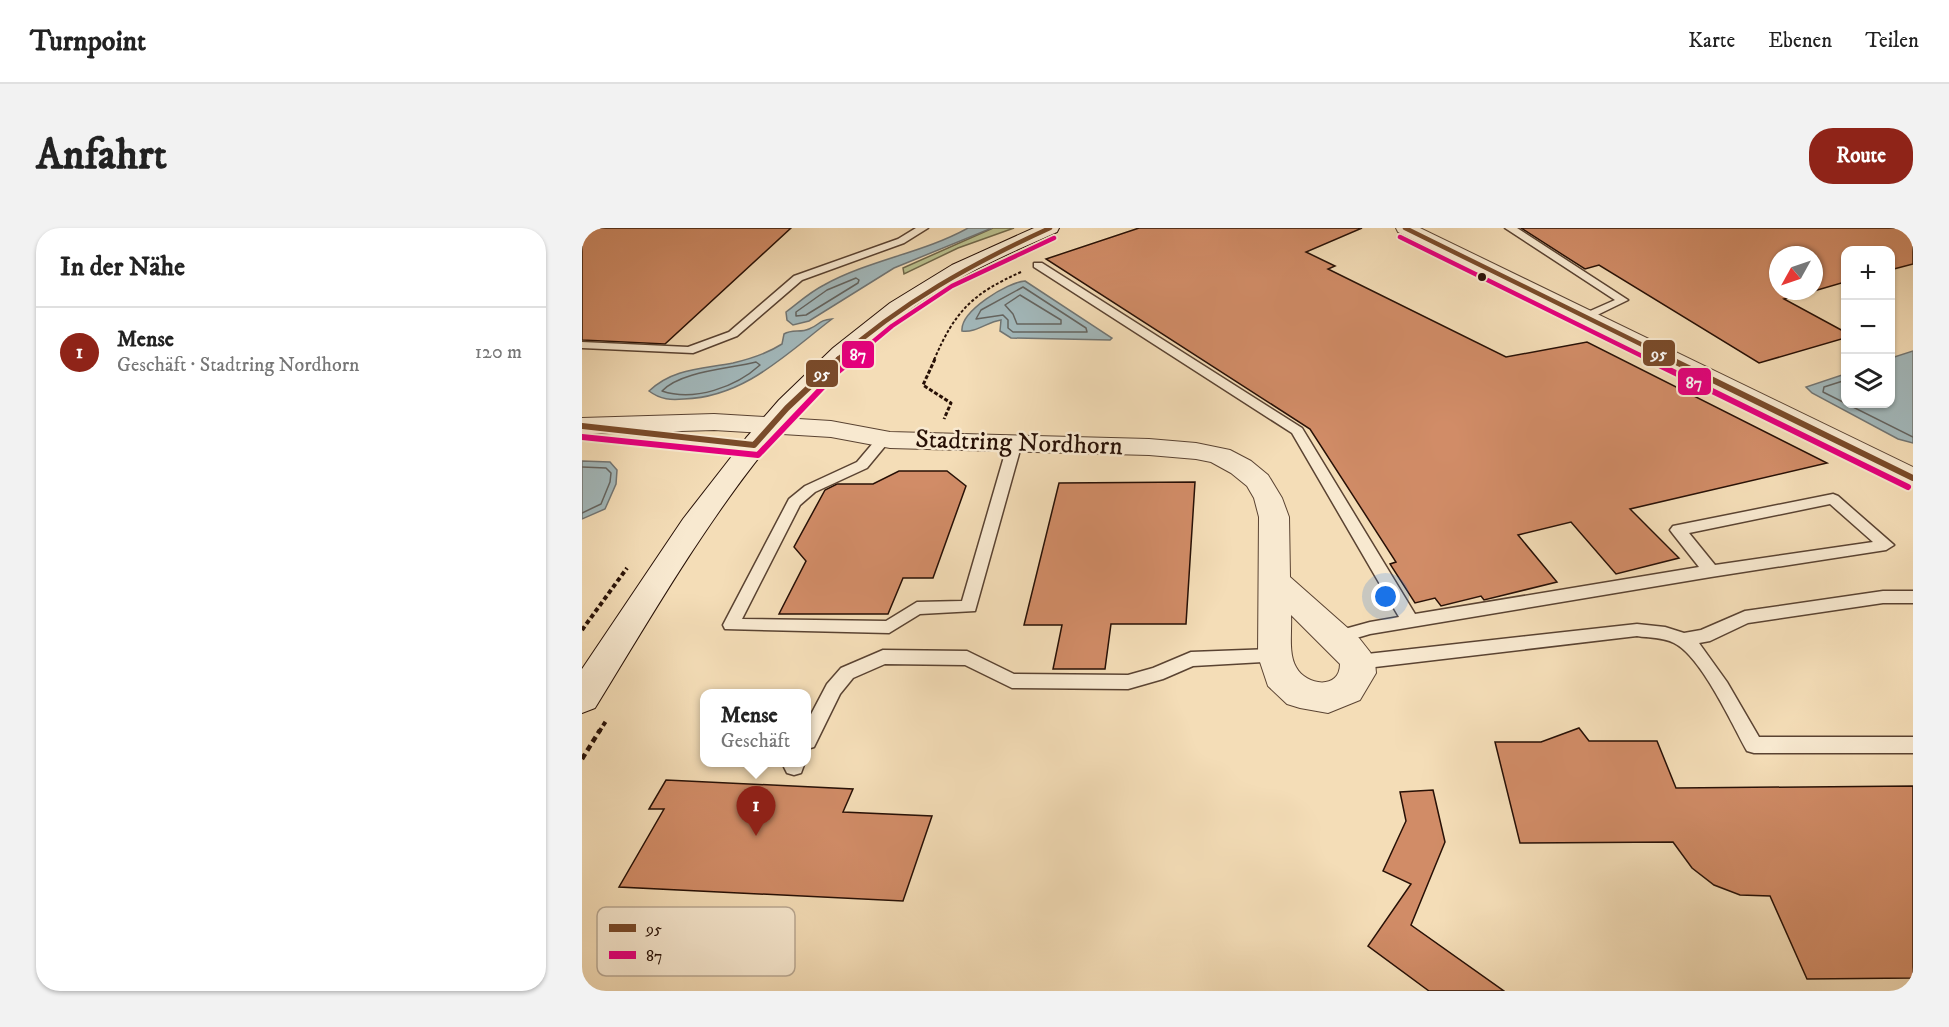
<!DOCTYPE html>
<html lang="de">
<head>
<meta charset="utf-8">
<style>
	body { margin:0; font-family:"IM FELL DW Pica",serif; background:#f2f2f2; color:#222 }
	.controls { position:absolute; right:18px; top:18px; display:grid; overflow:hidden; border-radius:12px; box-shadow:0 2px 4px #0004 }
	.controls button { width:54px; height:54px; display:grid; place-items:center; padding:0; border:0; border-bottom:2px solid #e0e0e0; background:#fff; color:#222; font:30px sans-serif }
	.compass { position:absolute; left:1187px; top:18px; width:54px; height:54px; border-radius:50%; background:#fff; box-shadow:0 2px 4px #0004; rotate:230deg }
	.you { position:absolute; left:804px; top:369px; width:21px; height:21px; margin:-15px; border:4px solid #fff; border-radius:50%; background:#1a73e8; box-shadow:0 0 0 9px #1a73e833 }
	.badge { display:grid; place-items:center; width:39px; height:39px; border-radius:50%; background:#8f2418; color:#fff; font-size:20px; font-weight:700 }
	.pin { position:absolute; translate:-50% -50px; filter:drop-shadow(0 2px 3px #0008) }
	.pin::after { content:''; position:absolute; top:32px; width:21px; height:18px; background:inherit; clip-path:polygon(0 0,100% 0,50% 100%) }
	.popup { position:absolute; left:118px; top:461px; width:111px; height:78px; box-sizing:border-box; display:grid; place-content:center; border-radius:12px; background:#fff; filter:drop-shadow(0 2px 4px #0005); font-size:20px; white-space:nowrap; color:#767676 }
	.popup b { font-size:22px; color:#222 }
	.popup::after { content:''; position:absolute; left:50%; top:100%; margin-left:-12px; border:12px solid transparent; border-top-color:#fff }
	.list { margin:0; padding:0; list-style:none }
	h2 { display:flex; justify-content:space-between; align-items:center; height:78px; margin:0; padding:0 24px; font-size:26px }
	h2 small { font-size:20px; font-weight:400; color:#767676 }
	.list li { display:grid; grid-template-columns:39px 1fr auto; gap:18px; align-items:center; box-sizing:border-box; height:90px; padding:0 24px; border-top:2px solid #e0e0e0 }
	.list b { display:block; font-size:22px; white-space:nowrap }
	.list p { margin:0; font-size:20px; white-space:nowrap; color:#767676 }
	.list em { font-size:20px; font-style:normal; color:#767676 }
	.icon { flex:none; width:33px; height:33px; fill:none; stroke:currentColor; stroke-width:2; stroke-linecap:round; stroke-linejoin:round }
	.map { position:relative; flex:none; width:1331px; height:763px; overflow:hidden; border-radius:24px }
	header { display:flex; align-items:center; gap:36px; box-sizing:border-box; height:84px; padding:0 30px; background:#fff; border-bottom:2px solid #e0e0e0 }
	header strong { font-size:28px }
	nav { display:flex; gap:33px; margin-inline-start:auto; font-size:21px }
	.intro { display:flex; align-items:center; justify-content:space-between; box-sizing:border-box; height:144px; padding:0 36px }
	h1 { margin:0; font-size:42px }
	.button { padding:15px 27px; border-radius:24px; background:#8f2418; color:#fff; font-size:21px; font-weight:700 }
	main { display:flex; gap:36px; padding:0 36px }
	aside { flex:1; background:#fff; border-radius:24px; box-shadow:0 2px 4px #0004 }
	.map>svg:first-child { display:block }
	.green { fill:#bac18f; stroke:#70684a; stroke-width:1.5 }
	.water { fill:#a2b8bb; stroke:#717573; stroke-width:1.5 }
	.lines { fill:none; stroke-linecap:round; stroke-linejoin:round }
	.shore { stroke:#646460; stroke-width:1.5 }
	.building { fill:#d18c67; stroke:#271006; stroke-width:1.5 }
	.service-casing { stroke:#5a4332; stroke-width:3 }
	.minor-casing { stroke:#5a4332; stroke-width:2 }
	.secondary-casing { stroke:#271006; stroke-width:2 }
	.path-far3 { stroke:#271006; stroke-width:2; stroke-dasharray:3 2; stroke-linecap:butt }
	.path-far2 { stroke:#271006; stroke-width:3; stroke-dasharray:4 2; stroke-linecap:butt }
	.path-far1 { stroke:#271006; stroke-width:4; stroke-dasharray:4.5 3; stroke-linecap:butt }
	.path { stroke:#271006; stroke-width:4.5; stroke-dasharray:6 4; stroke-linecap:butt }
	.service { fill:#f8e9d0; fill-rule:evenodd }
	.minor { fill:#f8e9d0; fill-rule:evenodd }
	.secondary { fill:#f8e9d0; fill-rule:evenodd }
	.bus-1-far1-casing { stroke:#f8e9d0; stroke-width:8 }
	.bus-1-casing { stroke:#f8e9d0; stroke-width:10 }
	.bus-2-far1-casing { stroke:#f8e9d0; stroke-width:8 }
	.bus-2-casing { stroke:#f8e9d0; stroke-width:10 }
	.bus-1-far1 { stroke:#7a4b2a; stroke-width:4.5 }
	.bus-1 { stroke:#7a4b2a; stroke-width:6 }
	.bus-2-far1 { stroke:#e5007d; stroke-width:4.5 }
	.bus-2 { stroke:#e5007d; stroke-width:6 }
	.bus-dot { fill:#271006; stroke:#f8e9d0; stroke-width:2 }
	.labels { text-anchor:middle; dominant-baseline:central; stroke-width:5; stroke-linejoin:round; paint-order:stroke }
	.street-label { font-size:26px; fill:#271006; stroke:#f8e9d0 }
	.key { fill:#f8e9d0; stroke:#b9a893; stroke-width:1.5 }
	.key-label { font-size:16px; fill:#271006 }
	.line-badge { stroke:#f8e9d0; stroke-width:2 }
	.badge-label { font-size:16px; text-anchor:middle; font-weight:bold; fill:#fff }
</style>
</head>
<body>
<header>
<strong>Turnpoint</strong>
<nav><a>Karte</a><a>Ebenen</a><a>Teilen</a></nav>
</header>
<div class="intro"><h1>Anfahrt</h1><a class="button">Route</a></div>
<main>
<aside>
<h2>In der Nähe<small></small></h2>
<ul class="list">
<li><span class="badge">1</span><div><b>Mense</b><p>Geschäft · Stadtring Nordhorn</p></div><em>120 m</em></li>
</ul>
</aside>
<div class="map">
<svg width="1331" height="763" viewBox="0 0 1331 763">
	<rect width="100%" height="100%" fill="#f4ddb7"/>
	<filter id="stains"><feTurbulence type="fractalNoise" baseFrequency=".00333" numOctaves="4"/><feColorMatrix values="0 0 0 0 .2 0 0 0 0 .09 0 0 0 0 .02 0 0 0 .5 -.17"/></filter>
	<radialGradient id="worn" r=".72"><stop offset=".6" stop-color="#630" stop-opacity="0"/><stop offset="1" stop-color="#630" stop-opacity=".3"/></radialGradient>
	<polygon class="green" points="411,0 432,0 376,20 322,46 321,40"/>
	<g class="water">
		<path d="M 386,0 L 410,0 L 312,40 L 227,93 L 211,97 L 205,92 L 204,84 C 216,75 228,64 242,57 C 287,32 341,25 386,0 Z"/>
		<path d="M 443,53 L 530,110 L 528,112 L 429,110 L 418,103 L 419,92 C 405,94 394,105 380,103 C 378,83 426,54 443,53 Z"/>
		<path d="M 250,91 C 204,126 163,169 102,171 C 89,172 79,172 67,163 C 91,140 121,141 151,135 C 168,131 186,125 200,116 L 202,106 C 210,101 219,105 227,101 C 238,97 236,92 250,91 Z"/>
		<polygon points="1331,123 1331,215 1316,211 1230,165 1224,159 1263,146 1264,176 1308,176 1309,130"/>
		<polygon points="0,233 28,234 35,242 34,256 23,281 0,291"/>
	</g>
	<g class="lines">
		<g class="shore">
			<polygon points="274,50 277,52 276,55 224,87 214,88 214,84 245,62"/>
			<polygon points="441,59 504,100 505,104 431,104 426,100 426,92 421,87 394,91 399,82"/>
			<polygon points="438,67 479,92 479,96 435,96 431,86 423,77"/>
			<path d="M 174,134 L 178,137 C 154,159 112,174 80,163 C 99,143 147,141 174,134 Z"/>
			<polyline points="1264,152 1242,159 1241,164 1331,209"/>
			<polyline points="0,239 24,240 29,245 28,254 19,276 0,285"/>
		</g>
	</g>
	<g class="building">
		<polygon points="0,0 209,0 83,116 0,112"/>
		<polygon points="557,0 780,0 724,24 753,38 746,41 924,129 1005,114 1245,235 1048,281 1097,330 1034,346 989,294 936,307 975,354 902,372 899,368 859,378 853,370 833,375 808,336 814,334 728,201 464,31"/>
		<polygon points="939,0 1331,0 1331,36 1308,42 1308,22 1263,22 1263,54 1232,63 1232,27 1196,27 1196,63 1231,63 1202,71 1263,104 1263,110 1177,135 1017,37 1003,41"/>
		<polygon points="317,243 365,243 384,258 351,350 321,350 306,386 197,386 224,333 212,319 243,262 255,256 291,256"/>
		<polygon points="613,254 604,396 529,396 523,441 471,441 480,397 442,397 477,255"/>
		<polygon points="997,500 1007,513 1075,513 1094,560 1331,558 1331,750 1225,751 1188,668 1158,667 1132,657 1110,640 1091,614 938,615 913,514 959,514"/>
		<polygon points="84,552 271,561 261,584 350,588 321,673 37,659 82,581 67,581"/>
		<polygon points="851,562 863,614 829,697 922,763 847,763 786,718 829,656 801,643 824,593 818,564"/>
	</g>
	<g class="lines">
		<g class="service-casing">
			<g id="service">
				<polygon points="334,0 346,0 322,15 220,52 155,108 111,125 0,120 0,114 106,119 147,104 212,48 316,11"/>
				<polygon points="923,0 935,0 1046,72 1007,91 999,91 999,87 1033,72"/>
				<path d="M 452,35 L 460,35 L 720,200 L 833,386 L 1117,339 L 1091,306 L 1088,302 L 1091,298 L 1251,266 L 1256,268 L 1312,317 L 1304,322 L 1129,349 L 788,406 L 754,416 L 748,415 L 745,410 L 748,405 L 788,394 L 817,389 L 710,205 L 452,39 ZM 1248,276 L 1291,314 L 1133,337 L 1107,305 Z"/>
				<polygon points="302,207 309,211 285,240 233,264 218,277 160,391 304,393 335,374 380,373 426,215 433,211 440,215 393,383 338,386 307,405 143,401 141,397 207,271 223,258 275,234 297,208"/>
				<path d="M 1301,363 L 1331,363 L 1331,375 L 1301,375 L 1166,395 L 1128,413 L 1117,415 L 1145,454 L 1177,509 L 1331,509 L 1331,525 L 1172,525 L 1165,523 C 1150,496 1119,428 1092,415 C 1081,409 1067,410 1055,408 L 776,441 L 770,439 L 767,434 L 770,429 L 776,427 L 1055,396 L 1083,399 L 1102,405 L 1119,402 L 1163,383 Z"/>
				<polygon points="693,421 699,423 702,428 699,433 611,438 581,451 546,461 430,460 383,437 303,436 271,450 258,466 232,519 225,521 225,494 245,456 259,440 301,422 385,423 432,446 546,447 571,440 609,424"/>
				<polygon points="204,534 223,534 219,545 212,547 205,545 202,539"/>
			</g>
		</g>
		<g class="minor-casing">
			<g id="minor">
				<polygon points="814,0 838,0 1331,239 1331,259 1321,256 816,4"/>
				<path d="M 132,186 L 249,193 L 308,204 L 567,211 L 614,215 L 648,222 L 669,233 L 686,247 L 700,270 L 707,289 L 708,349 L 777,410 L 788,424 L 793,434 L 794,445 L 778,472 L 746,485 L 718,480 L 705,476 L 686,458 L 676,428 L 677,289 L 672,270 L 665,258 L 649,245 L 629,234 L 614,231 L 567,227 L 308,220 L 249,209 L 132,202 L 0,206 L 0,190 ZM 709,387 L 758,436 C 758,462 724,458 714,439 C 706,425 710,403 709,387 Z"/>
			</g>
		</g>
		<g class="secondary-casing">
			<path id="secondary" d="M 452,0 L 477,0 L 475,4 C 430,24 386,43 345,70 C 194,169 105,330 13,480 L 0,485 L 0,441 L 101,291 L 164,210 L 197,172 L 251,120 L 308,75 L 370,37 Z"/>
		</g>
		<path class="path-far3" d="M 352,132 C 373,83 390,66 439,44"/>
		<polyline class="path-far2" points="353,131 341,157 369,175 362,191"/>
		<g class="path-far1">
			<polyline points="0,402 45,340"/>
			<polyline points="17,504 24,493"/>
		</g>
		<polyline class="path" points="0,531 18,502"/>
		<use href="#service" class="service"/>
		<use href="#minor" class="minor"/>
		<use href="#secondary" class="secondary"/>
		<g class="bus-1-far1-casing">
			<g id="bus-1-far1">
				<polyline points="823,0 1091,132"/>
				<path d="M 255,132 C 319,75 391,35 468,0"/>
			</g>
		</g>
		<g class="bus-1-casing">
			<g id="bus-1">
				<polyline points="1088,131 1331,250"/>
				<polyline points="0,198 172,217 205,180 257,131"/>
			</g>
		</g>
		<g class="bus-2-far1-casing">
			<g id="bus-2-far1">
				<polyline points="818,9 1068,132"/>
				<polyline points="269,132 310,98 370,58 472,10"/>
			</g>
		</g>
		<g class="bus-2-casing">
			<g id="bus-2">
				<polyline points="1065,131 1326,259"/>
				<polyline points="0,209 176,227 254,145 271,131"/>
			</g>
		</g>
		<use href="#bus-1-far1" class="bus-1-far1"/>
		<use href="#bus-1" class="bus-1"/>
		<use href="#bus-2-far1" class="bus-2-far1"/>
		<use href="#bus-2" class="bus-2"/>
	</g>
	<circle class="bus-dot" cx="900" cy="49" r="5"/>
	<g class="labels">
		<g class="street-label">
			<text transform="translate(437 215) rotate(2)">Stadtring Nordhorn</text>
		</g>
	</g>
	<rect x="15" y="679" width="198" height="69" rx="9" class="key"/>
	<rect x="27" y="696" width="27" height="8" fill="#7a4b2a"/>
	<rect x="27" y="723" width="27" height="8" fill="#e5007d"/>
	<g class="key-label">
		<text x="64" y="706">95</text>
		<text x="64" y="733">87</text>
	</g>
	<g class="line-badge">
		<rect x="1060" y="111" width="34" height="28" rx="6" fill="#7a4b2a"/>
		<rect x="259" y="112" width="34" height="29" rx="6" fill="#e5007d"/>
		<rect x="223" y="131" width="34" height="29" rx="6" fill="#7a4b2a"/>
		<rect x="1095" y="139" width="35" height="29" rx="6" fill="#e5007d"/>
	</g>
	<g class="badge-label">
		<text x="1077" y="131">95</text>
		<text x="276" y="132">87</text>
		<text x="240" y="151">95</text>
		<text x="1112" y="160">87</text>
	</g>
	<rect width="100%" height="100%" filter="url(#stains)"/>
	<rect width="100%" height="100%" fill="url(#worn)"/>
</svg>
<div class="controls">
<button>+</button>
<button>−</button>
<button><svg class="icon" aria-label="layers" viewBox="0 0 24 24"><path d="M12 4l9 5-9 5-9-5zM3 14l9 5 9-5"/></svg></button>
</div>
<svg class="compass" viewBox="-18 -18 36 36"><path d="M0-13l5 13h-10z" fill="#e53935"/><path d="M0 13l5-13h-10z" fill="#767676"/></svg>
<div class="you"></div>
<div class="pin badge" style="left:174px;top:608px">1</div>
<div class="popup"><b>Mense</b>Geschäft</div>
</div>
</main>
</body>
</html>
